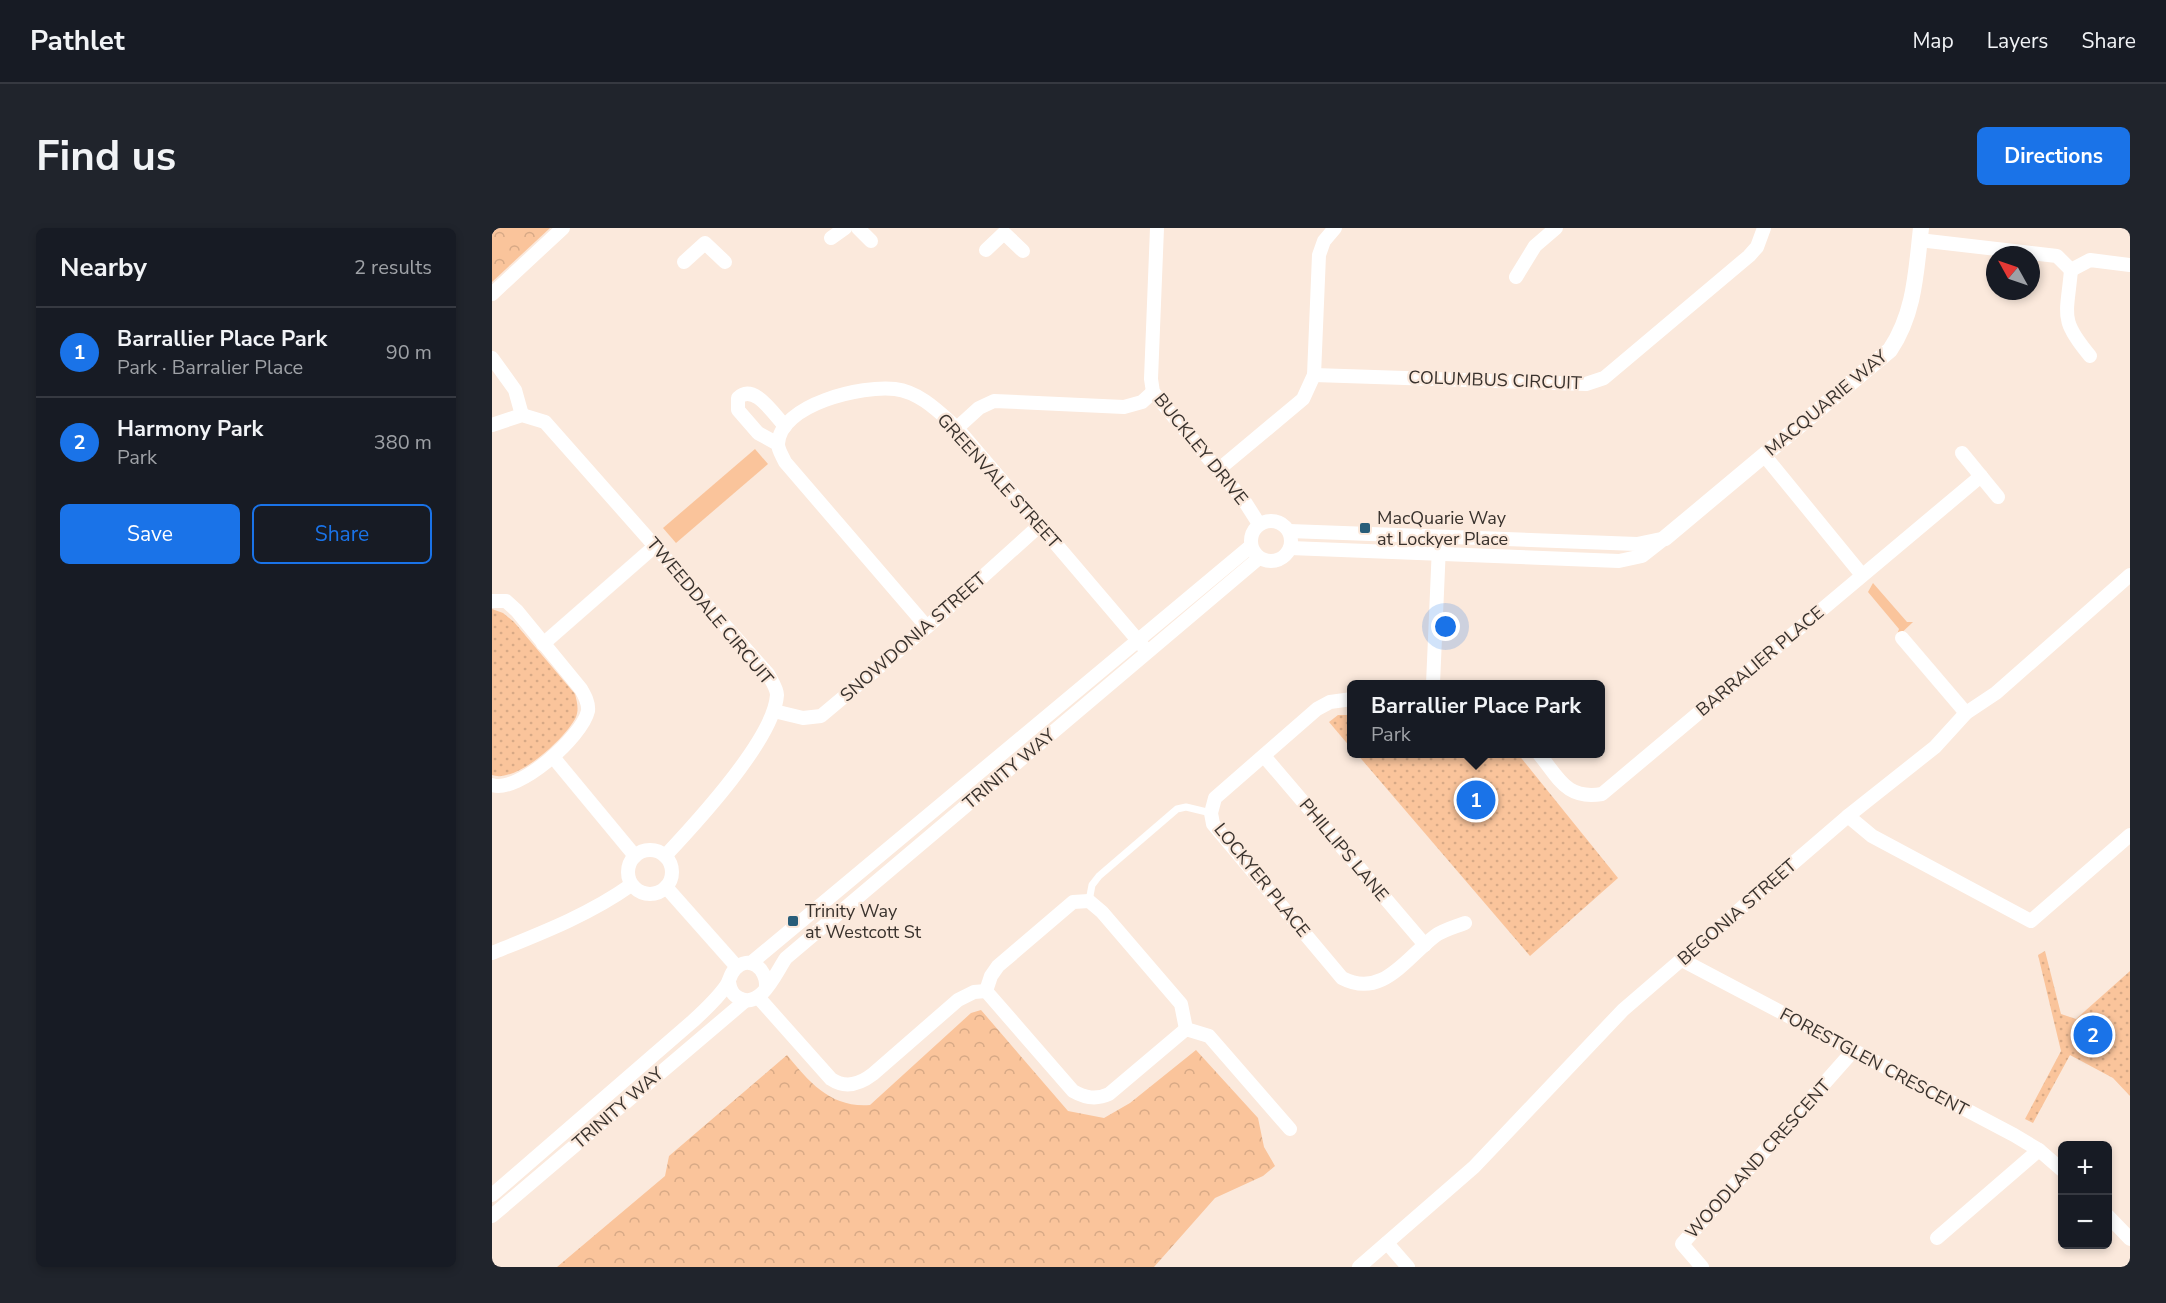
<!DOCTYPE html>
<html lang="en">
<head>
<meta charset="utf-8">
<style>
	body { margin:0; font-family:"Nunito Sans",sans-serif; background:#20242c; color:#f1f3f6 }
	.controls { position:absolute; right:18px; bottom:18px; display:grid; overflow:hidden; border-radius:9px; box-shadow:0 3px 9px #0003 }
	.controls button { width:54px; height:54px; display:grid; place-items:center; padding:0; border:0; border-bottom:2px solid #363941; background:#171b24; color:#f1f3f6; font:30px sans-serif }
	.compass { position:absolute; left:1494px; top:18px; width:54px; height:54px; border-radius:50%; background:#171b24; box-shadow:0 3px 9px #0003; rotate:310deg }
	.you { position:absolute; left:954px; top:399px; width:21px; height:21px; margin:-15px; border:4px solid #fff; border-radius:50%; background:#1a73e8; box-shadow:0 0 0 9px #1a73e833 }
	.badge { display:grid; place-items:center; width:39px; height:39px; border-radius:50%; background:#1a73e8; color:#fff; font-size:20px; font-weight:700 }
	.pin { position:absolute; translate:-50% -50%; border:3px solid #fff; box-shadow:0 2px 6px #0006 }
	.popup { position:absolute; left:855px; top:452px; width:258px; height:78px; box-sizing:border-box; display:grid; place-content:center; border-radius:9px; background:#171b24; filter:drop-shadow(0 2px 4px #0005); font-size:20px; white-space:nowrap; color:#9ea1a6 }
	.popup b { font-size:22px; color:#f1f3f6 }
	.popup::after { content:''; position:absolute; left:50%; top:100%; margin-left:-12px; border:12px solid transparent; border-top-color:#171b24 }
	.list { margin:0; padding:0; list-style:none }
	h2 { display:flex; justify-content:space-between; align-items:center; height:78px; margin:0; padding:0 24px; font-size:26px }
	h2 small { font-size:20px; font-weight:400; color:#9ea1a6 }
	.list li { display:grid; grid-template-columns:39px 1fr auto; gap:18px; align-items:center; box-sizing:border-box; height:90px; padding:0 24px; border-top:2px solid #363941 }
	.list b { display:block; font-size:22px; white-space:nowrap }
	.list p { margin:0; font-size:20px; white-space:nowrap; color:#9ea1a6 }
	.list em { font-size:20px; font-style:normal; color:#9ea1a6 }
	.actions { display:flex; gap:12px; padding:18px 24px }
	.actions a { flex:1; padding:14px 0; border:2px solid #1a73e8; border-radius:9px; text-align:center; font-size:21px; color:#1a73e8 }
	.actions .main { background:#1a73e8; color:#fff }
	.map { position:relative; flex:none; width:1638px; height:1039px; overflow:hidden; border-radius:9px }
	header { display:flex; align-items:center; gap:36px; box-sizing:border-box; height:84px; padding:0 30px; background:#171b24; border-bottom:2px solid #363941 }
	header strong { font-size:28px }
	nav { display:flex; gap:33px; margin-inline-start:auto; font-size:21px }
	.intro { display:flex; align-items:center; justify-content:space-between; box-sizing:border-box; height:144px; padding:0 36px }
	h1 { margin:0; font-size:42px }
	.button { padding:15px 27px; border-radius:9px; background:#1a73e8; color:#fff; font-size:21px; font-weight:700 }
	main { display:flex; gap:36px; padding:0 36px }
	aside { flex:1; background:#171b24; border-radius:9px; box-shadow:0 3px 9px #0003 }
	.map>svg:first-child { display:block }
	.grass { fill:#fac49b }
	.forest { fill:url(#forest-crowns) }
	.park { fill:url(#park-dots) }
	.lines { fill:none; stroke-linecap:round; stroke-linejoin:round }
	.service { stroke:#fff; stroke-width:7 }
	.minor { stroke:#fff; stroke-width:14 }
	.tertiary { stroke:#fff; stroke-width:16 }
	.poi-dot { fill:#285d79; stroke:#fbe9dc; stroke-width:2 }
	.labels { text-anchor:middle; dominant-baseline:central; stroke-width:4.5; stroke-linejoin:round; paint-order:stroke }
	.street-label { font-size:18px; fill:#39322d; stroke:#fbe9dc }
	.poi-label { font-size:18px; fill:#39322d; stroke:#fbe9dc; text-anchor:start }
</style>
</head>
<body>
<header>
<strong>Pathlet</strong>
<nav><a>Map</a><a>Layers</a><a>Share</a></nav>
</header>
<div class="intro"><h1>Find us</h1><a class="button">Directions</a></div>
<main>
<aside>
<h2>Nearby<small>2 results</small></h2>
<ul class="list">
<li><span class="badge">1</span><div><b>Barrallier Place Park</b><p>Park · Barralier Place</p></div><em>90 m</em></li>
<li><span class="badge">2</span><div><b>Harmony Park</b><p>Park</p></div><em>380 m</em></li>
</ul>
<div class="actions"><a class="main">Save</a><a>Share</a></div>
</aside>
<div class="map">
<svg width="1638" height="1039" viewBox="0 0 1638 1039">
	<defs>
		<pattern id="forest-crowns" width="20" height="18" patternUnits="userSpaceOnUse" patternTransform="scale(1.5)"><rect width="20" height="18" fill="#fac49b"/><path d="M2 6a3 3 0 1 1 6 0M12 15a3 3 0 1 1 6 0" fill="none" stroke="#d7a986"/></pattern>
		<pattern id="park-dots" width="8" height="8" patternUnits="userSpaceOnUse" patternTransform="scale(1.5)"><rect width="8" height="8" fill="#fac49b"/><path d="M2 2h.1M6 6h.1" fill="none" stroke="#d7a986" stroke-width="1.8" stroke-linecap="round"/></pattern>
	</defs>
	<rect width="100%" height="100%" fill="#fbe9dc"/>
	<g class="grass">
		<polygon points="263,221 276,236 184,315 171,300"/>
		<polygon points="1381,355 1415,394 1421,394 1404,410 1407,401 1376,364"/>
	</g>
	<g class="forest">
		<polygon points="0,0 58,0 0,54"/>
		<path d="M 489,782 L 576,883 L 612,890 L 638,875 L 704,822 L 766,890 L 772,919 L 783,938 L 771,948 L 723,970 L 662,1039 L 65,1039 L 173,948 L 177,928 L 295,827 C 318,855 339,880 378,877 L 479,785 Z"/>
	</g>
	<g class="park">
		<path d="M 0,381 L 11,385 L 22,394 L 83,466 C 85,474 87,481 84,489 C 74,510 24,556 0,547 Z"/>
		<polygon points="846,487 859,487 859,520 837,494"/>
		<polygon points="865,526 1026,526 1126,650 1038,728"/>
		<polygon points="1553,723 1569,786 1584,791 1638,743 1638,868 1621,850 1578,827 1541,895 1533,891 1569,823 1546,727"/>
	</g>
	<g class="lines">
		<polyline class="service" points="597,673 600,657 607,648 685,581 694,579 719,585"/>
		<g class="minor">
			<polyline points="366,0 379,13"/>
			<polyline points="665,0 659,151 661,164 753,274 767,296"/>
			<polyline points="843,0 832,13 827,27 822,147 1094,156 1112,150 1257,28 1265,19 1272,0"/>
			<polyline points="339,10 353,0"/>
			<polyline points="1427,12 1565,28 1579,42 1598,32 1638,37"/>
			<polyline points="494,22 512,5 531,23"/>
			<polyline points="192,34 213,15 233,34"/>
			<path d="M 1579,42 C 1575,88 1567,91 1598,128"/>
			<polyline points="1024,49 1043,18 1064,0"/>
			<polyline points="0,66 71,0"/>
			<polyline points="0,130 23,162 30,187"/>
			<path d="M 0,197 L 30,187 L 53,194 L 276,446 C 279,452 285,460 285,467 C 282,511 204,595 173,628"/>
			<polyline points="465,200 487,180 502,173 632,179 650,174 661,164"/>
			<path d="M 286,216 L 266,205 L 246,182 L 246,170 C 262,154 282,187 293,198"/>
			<polyline points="1470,225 1506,269"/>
			<polyline points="1272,227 1370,347"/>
			<polyline points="726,242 811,171 822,147"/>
			<circle cx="779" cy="313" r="20"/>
			<polyline points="797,303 1145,316 1169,311"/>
			<polyline points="798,320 1127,333 1150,328 1173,310"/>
			<path d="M 0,373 L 14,373 L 25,383 L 89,461 C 93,468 97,475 96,483 C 90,509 26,566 0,557"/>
			<path d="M 435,399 L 293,234 C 291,229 286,222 286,216 C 288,176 371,157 403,161 C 428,164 447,184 465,200 L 655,423"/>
			<polyline points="1410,410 1474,485"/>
			<polyline points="51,416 163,318"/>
			<polyline points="941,456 947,318"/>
			<path d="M 860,471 L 838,474 L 825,481 L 723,570 L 719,585 L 721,596 L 850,750 C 890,771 913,731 943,708 C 951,702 963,699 973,695"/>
			<polyline points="282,483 311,490 329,488 435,399 547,298"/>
			<path d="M 1047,526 C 1067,550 1074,572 1110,566 L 1489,248"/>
			<polyline points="772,528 933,717"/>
			<polyline points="61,529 143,628"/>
			<polyline points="1356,588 1380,608 1539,693 1638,607"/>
			<circle cx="158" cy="644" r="22"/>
			<polyline points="174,659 245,739"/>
			<path d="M 0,725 C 47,706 97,687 139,657"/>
			<polyline points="1190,732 1522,907 1547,922 1570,942"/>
			<polyline points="259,735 759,318"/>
			<path d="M 237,754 C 238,761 240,767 247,770 C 269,782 284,744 294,730 L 767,330"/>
			<path d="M 494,763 L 581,863 C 593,870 604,872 617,866 L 694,801 L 717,808 L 798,901"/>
			<polyline points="494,763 499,748 506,738 581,674 597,673 610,684 689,776 694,801"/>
			<path d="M 266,769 L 339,851 C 354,861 368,856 381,846 L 466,772 L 482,764 L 494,763"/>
			<path d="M 0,967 L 201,793 C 213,782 225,771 234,758 C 238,752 238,746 243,741 C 257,726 275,741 274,758"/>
			<polyline points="0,988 253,773"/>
			<polyline points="1616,988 1638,1011"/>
			<polyline points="1445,1010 1547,922"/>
			<polyline points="895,1015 916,1039"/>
			<polyline points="867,1039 982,939 1131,782 1356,588 1443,519 1474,485 1504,465 1638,347"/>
			<polyline points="1210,1039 1190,1016 1361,823"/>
		</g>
		<path class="tertiary" d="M 1173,310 L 1398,122 C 1423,85 1424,43 1429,0"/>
	</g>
	<g class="poi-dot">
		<rect x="867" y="294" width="12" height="12" rx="3"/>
		<rect x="295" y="687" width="12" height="12" rx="3"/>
	</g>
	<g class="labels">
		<g class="street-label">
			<text transform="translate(1003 152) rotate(2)">COLUMBUS CIRCUIT</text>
			<text transform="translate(1334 175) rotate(-40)">MACQUARIE WAY</text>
			<text transform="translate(709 221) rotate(51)">BUCKLEY DRIVE</text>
			<text transform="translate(507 253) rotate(48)">GREENVALE STREET</text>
			<text transform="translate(218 383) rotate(50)">TWEEDDALE CIRCUIT</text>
			<text transform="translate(421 409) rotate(-41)">SNOWDONIA STREET</text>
			<text transform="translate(1268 433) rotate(-40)">BARRALIER PLACE</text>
			<text transform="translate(517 541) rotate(-40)">TRINITY WAY</text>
			<text transform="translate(852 622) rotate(50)">PHILLIPS LANE</text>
			<text transform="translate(770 652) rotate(51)">LOCKYER PLACE</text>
			<text transform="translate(1245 684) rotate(-41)">BEGONIA STREET</text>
			<text transform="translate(1382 834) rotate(28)">FORESTGLEN CRESCENT</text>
			<text transform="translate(126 880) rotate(-41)">TRINITY WAY</text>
			<text transform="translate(1266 931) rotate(-48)">WOODLAND CRESCENT</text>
		</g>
		<g class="poi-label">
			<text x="885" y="290">MacQuarie Way<tspan x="885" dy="21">at Lockyer Place</tspan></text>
			<text x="313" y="683">Trinity Way<tspan x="313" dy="21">at Westcott St</tspan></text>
		</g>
	</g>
</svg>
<div class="controls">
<button>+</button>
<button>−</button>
</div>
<svg class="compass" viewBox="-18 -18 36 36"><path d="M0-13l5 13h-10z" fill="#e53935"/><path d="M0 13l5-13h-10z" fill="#9ea1a6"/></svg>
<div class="you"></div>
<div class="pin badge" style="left:984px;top:572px">1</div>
<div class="popup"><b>Barrallier Place Park</b>Park</div>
<div class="pin badge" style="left:1601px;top:807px">2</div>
</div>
</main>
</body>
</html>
